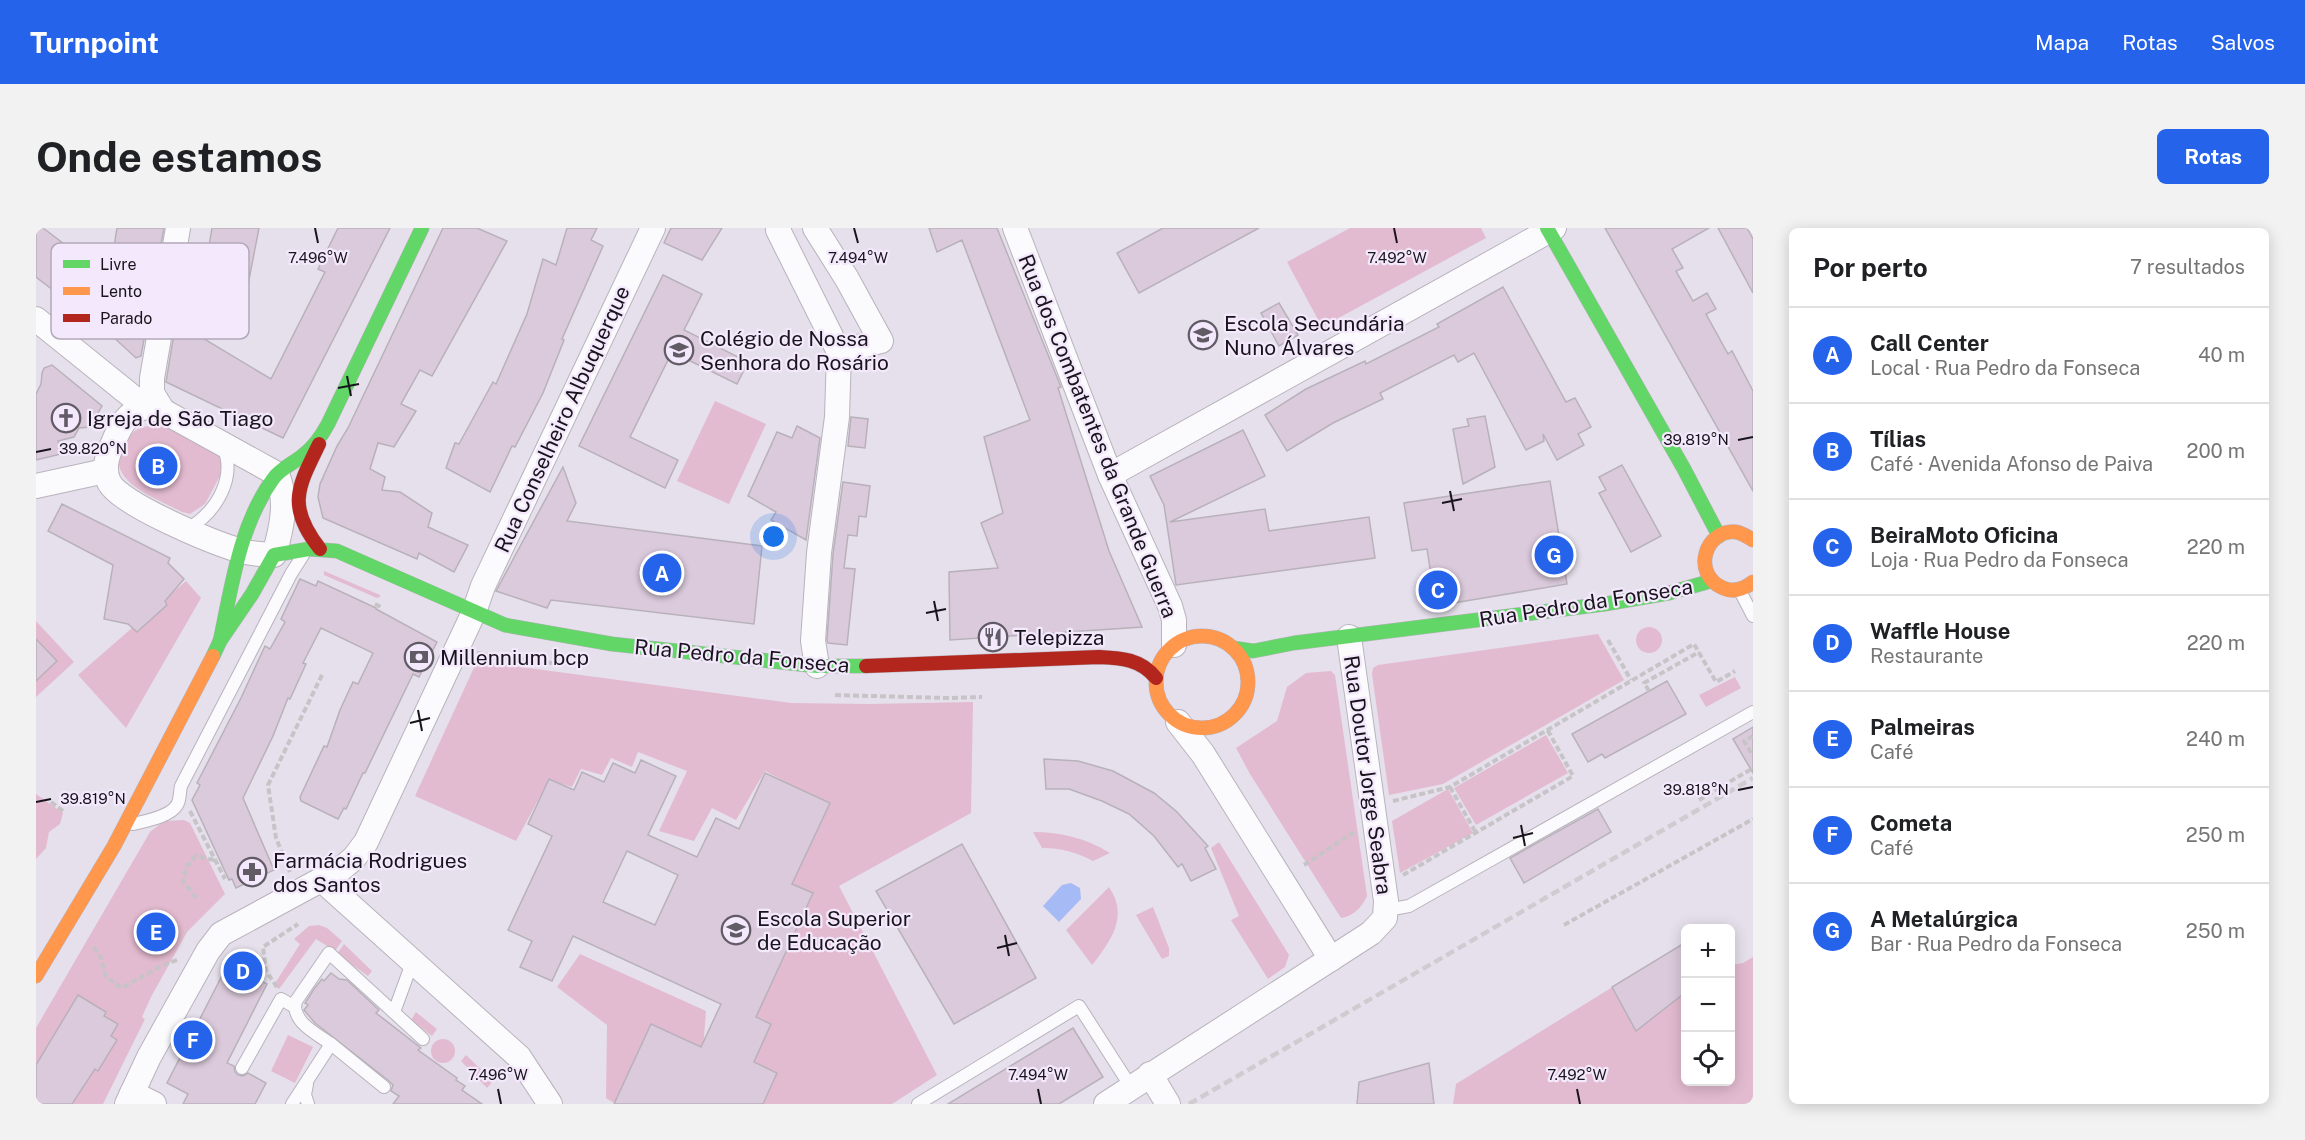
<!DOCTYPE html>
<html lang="pt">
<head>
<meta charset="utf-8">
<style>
	body { margin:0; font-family:"Public Sans",sans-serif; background:#f2f2f2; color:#202124 }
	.controls { position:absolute; right:18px; bottom:18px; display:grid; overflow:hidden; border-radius:9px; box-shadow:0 3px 15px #0003 }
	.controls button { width:54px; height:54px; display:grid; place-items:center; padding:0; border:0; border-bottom:2px solid #e0e0e0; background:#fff; color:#202124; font:30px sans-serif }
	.you { position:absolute; left:738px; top:309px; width:21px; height:21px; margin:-15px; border:4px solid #fff; border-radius:50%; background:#1a73e8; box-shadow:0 0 0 9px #1a73e833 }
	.badge { display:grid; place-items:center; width:39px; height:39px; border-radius:50%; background:#2563eb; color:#fff; font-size:20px; font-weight:700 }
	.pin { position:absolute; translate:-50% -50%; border:3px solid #fff; box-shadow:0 2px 6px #0006 }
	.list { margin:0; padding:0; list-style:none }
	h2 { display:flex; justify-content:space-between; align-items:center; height:78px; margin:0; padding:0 24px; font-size:26px }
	h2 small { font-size:20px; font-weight:400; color:#757577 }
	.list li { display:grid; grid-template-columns:39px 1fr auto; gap:18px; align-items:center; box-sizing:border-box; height:96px; padding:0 24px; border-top:2px solid #e0e0e0 }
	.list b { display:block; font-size:22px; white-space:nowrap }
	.list p { margin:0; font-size:20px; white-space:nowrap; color:#757577 }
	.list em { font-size:20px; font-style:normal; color:#757577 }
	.icon { flex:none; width:33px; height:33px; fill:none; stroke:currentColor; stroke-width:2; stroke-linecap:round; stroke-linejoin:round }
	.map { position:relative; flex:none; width:1717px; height:876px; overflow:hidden; border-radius:9px }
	header { display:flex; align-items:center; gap:36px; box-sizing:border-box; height:84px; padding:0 30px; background:#2563eb; color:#fff }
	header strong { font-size:28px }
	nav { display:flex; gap:33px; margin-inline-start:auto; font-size:21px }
	.intro { display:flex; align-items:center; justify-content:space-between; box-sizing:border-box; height:144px; padding:0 36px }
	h1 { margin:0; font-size:42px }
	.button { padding:15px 27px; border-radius:9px; background:#2563eb; color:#fff; font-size:21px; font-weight:700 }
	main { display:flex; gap:36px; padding:0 36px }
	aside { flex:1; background:#fff; border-radius:9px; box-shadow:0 3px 15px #0003 }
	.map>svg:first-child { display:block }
	.green { fill:#e3bbd0 }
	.water { fill:#a6baf6 }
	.building { fill:#dbcadc; stroke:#b8b1ba; stroke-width:1.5; fill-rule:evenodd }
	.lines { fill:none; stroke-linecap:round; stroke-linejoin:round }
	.lane-casing { stroke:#b8b3bd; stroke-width:14 }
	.street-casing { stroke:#b8b3bd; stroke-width:26 }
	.fast-casing { stroke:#b8b3bd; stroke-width:15 }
	.slow-casing { stroke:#b8b3bd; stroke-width:15 }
	.jam-casing { stroke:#b8b3bd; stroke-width:15 }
	.path { stroke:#c6c4c7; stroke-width:4; stroke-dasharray:6 3; stroke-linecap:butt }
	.lane { stroke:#fbfafc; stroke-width:12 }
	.street { stroke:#fbfafc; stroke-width:24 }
	.fast { stroke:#63d668; stroke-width:14 }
	.slow { stroke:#ff974d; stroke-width:14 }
	.jam { stroke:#b3261e; stroke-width:14 }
	.rail { stroke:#ceccd0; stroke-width:4.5; stroke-dasharray:9 4.5; stroke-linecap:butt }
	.ticks { fill:none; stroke:#19141c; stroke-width:2 }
	.labels { text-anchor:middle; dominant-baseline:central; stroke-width:4.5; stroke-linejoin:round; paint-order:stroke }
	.poi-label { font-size:21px; fill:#19141c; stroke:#f3e8fc; text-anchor:start }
	.street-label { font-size:21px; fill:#19141c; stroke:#f3e8fc }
	.key { fill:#f3e8fc; stroke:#b2a8b9; stroke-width:1.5 }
	.key-label { font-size:16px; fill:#19141c }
	.ticks-label { font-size:15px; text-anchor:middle; fill:#19141c; stroke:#f3e8fc; stroke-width:4.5; stroke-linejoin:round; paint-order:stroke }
</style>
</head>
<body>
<header>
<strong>Turnpoint</strong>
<nav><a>Mapa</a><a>Rotas</a><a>Salvos</a></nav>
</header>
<div class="intro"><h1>Onde estamos</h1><a class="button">Rotas</a></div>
<main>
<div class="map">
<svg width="1717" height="876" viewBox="0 0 1717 876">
	<rect width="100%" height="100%" fill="#e6e0ec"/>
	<g class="green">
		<polygon points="1314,0 1445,0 1450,10 1286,99 1251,34"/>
		<polygon points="679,173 730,196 693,276 641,253"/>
		<path d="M 125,196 L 181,223 L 186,233 L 186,244 L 169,276 L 154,286 L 146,284 C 122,271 66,253 87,217 C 97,199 106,199 125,196 Z"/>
		<polygon points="288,343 344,367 344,369 341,370 288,347"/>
		<polygon points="150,353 165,370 90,500 42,447"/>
		<polygon points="0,393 38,434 0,469"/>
		<circle cx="1613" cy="412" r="13"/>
		<polygon points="1562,406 1588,452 1407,556 1353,567 1336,446 1337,440 1342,437"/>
		<polygon points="441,433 755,475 833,476 937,474 935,585 803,658 901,847 856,876 714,876 705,839 707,794 752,658 790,576 729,543 700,592 676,580 658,613 623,603 651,543 602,524 596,539 575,530 566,547 545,541 536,559 513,552 480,613 379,568"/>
		<path d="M 1295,443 L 1299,447 L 1331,668 C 1326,679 1318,688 1305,690 L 1214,546 L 1200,520 L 1241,493 L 1251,459 L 1270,445 Z"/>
		<polygon points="1699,449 1705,460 1670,479 1663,467"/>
		<polygon points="1510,507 1532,545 1440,597 1418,560"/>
		<polygon points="1412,561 1437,605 1364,645 1356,593"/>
		<polygon points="0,566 27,585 24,596 13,604 10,620 0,631"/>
		<polygon points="148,592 154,595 189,666 151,704 115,769 106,789 109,791 67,876 0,876 0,800 114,604 128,593"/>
		<path d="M 997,604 C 1025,604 1050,610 1074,625 L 1057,633 C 1040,624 1025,620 1006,620 Z"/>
		<polygon points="1183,614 1253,727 1249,739 1232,751 1195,692 1203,688 1175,620"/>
		<path d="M 1073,659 C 1093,688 1075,713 1056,737 L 1030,702 Z"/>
		<polygon points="1117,679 1133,720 1133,728 1126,731 1100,687"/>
		<polygon points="283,697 291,700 306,713 299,723 280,711 243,761 238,757 264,716 258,711 273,698"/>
		<polygon points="1649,714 1650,854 1694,854 1695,737 1707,735 1717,729 1717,876 1417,876 1420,856"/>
		<polygon points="308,716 336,743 332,748 301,726"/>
		<polygon points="544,726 670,783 667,823 580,876 570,870 571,797 521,759"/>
		<polygon points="380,784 401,801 396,808 375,792"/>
		<polygon points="252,807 277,819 259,855 235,843"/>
		<circle cx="407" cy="823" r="12"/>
		<polygon points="430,827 457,853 451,860 425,833"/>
	</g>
	<polygon class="water" points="1035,655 1044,660 1045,671 1023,694 1007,678 1026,657"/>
	<g class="building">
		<polygon points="0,0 7,0 73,50 81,0 128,0 114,76 107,75 114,79 105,128 100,130 73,105 0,49"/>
		<polygon points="176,0 223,0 205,93 162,85"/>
		<polygon points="302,0 354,0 247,210 130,154 140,94 235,151 289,44 282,41"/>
		<polygon points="407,0 441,0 471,13 396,148 384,142 365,176 380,183 358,219 342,215 334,241 349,249 346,262 364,264 396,285 392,299 432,317 418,344 383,325 381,331 287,290 282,269 284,256 301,218 312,200"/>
		<polygon points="531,0 561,0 555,12 567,18 526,111 528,112 507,165 479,219 476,218 454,264 410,240 419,215 423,216 457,154 460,156 491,86 507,31 520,37"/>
		<polygon points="635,0 686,0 666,32 628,15"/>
		<polygon points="893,0 961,0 1025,159 1022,160 1073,323 1106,399 914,412 913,344 962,340 945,295 967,285 948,209 994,192 926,12 901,24"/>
		<polygon points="1127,0 1223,0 1103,65 1081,25"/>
		<polygon points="1569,0 1673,0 1636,21 1647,40 1640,43 1657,73 1671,65 1680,81 1670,86 1692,126 1696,123 1717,163 1717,263"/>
		<polygon points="1682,0 1711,0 1717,11 1717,65"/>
		<polygon points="627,47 666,66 648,102 712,134 701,156 636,124 594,209 642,232 629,260 543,218"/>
		<polygon points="1467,59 1530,174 1539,170 1555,199 1542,206 1548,217 1521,232 1507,206 1508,213 1490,222 1438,125 1422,134 1418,127 1344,165 1347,171 1297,195 1251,223 1229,187 1270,161 1329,133 1330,136 1403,99 1401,96"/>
		<polygon points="1243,75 1262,107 1243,118 1225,85"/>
		<polygon points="16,137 66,178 54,199 43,200 38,209 22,213 25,226 0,232 0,166 5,156 6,145 8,140"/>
		<polygon points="1449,188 1459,239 1427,256 1417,201 1433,198 1431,191"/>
		<polygon points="815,189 832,191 829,220 812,218"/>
		<polygon points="761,198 784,210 770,312 735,292 740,284 712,268 741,204 756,210"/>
		<polygon points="1207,202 1229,248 1134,294 1229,281 1233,303 1333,289 1339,330 1140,357 1128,277 1114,248"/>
		<polygon points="114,220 141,236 130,255 102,239"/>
		<polygon points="1586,237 1625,308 1595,324 1563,265 1570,262 1563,249"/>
		<polygon points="527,239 540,275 531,293 726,318 718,396 515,372 511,380 460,363"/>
		<polygon points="1514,253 1531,356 1400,378 1391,321 1376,323 1368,275"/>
		<polygon points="807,254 834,258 830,289 823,288 821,308 812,307 808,340 819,341 811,417 792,415 791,412 797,326"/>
		<polygon points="26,276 134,330 132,335 148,351 129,373 131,377 101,404 92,396 68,391 77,337 12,303"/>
		<polygon points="264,351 280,358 282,353 340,380 340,381 401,414 383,449 377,446 329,545 327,545 310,581 308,580 302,591 265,573 264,569 288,518 291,519 304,482 317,454 322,456 337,425 285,400 267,435 270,436 254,471 252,470 237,508 207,570 238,642 200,660 196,651 193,652 156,572 164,557 161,555 205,470 229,418 234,421 249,394 245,391"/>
		<polygon points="0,411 21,433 0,453"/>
		<polygon points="1631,453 1650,486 1569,530 1566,526 1552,534 1536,506"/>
		<polygon points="1717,499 1717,545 1697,511"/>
		<polygon points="1008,531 1042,533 1077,543 1118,565 1140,583 1172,618 1169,620 1180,641 1155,653 1146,636 1142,639 1118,608 1093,586 1066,573 1033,561 1010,561"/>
		<path d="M 605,532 L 640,548 L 612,607 L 661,629 L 680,590 L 703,601 L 729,545 L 794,575 L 756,656 L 777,665 L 720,789 L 735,796 L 718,834 L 741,845 L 727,876 L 578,876 L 615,796 L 665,819 L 685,776 L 537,708 L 516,753 L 484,739 L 496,713 L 472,702 L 516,608 L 492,596 L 513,551 L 538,562 L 546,544 L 568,554 L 577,535 L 599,545 ZM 591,623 L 642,647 L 619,697 L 567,674 Z"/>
		<polygon points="1562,581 1575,604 1488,655 1474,630"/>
		<polygon points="926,616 1000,750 918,796 840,663"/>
		<polygon points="115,688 120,688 131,691 140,706 137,713 129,720 118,722 100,710 106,696"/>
		<polygon points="1650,714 1650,764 1600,803 1576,759"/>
		<polygon points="192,736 231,756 191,835 198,838 199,844 202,847 207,848 212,845 230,855 219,876 147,876 152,866 131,855"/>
		<polygon points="295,745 303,751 311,752 343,782 340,785 385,820 382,822 421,850 420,852 429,858 426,862 446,876 357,876 363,868 355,863 357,857 353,853 279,795 268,782 272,777 269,775 278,761 286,751 288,753"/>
		<polygon points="42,767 70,784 68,788 82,796 75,808 81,812 62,843 59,841 36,876 0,876 0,837"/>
		<polygon points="1037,800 1067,849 1023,876 912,876"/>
		<polygon points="1393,835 1398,876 1321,876 1323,854"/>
	</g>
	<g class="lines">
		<g class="lane-casing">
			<g id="lane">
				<path d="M 151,301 C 180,285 201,250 187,218"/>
				<polyline points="1704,363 1717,388"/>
				<path d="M 97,596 C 110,593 140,588 143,572 C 144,568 144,562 145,558 L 255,346 L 267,327"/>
				<polyline points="1351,682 1373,678 1717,484"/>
				<polyline points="358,784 376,735"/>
				<polyline points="295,816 348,859"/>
				<polyline points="206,840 245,771 259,779 260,773 293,725 387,811"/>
				<polyline points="271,856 269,867 272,876"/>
				<path d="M 256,876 L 295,816 C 281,806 261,797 259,779"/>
				<polyline points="882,876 1043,778 1095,859"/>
			</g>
		</g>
		<g class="street-casing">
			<g id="street">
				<polyline points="743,0 742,2 803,124"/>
				<polyline points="779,0 811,51 845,113 803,124 801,189 783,325 777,413 781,438"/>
				<polyline points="979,0 1074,247 1134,378 1138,392 1138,417"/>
				<polyline points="0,91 109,179"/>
				<path d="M 109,179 L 127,183 L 241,246 C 252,273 246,299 238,327 C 226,326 213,326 202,322 C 176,314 83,276 73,254 C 67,242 71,227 77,215 C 84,198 91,184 109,179 Z"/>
				<polyline points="127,183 116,165 116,150 142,0"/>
				<polyline points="1074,247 1518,0"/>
				<polyline points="0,258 69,243"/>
				<polyline points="1142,494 1167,526 1295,731"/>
				<polyline points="287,653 483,829 514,876"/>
				<polyline points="1114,846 1132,876"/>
				<polyline points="96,865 118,876"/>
				<polyline points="91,876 113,829 172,723 185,706 305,641 318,630 330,614 438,384 447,358 617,0"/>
				<polyline points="1070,876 1335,705 1349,690 1350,673 1313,409"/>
			</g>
		</g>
		<g class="fast-casing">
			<g id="fast">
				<polyline points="1511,0 1648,241 1683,308"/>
				<path d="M 184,413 C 196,358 203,298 237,251 C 244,241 256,236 266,228 C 277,220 285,209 292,196 L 386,0"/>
				<polyline points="1197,420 1217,423 1258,415 1569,376 1633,365 1675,353"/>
				<polyline points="177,428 184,413 216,366 238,327 273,321 301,323 469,397 576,416 781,438 830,438"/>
			</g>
		</g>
		<g class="slow-casing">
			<g id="slow">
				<path d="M 1717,312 C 1712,309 1706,305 1700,304 C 1669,301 1655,346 1687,360 C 1698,365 1708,361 1717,354"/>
				<circle cx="1166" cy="454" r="46"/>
				<polyline points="0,748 78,618 177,428"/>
			</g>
		</g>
		<g class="jam-casing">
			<g id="jam">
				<path d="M 283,216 C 262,259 250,278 284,321"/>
				<path d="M 830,438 L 1063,429 C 1085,430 1105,431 1120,450"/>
			</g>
		</g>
		<g class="path">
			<polyline points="339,376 345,379"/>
			<polyline points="1572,412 1595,452"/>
			<polyline points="441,425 523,436"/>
			<polyline points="1613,463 1608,455 1663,424"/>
			<polyline points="799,467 912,470 946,469"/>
			<polyline points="1717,508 1708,513 1717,528"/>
			<polyline points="1414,559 1440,605"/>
			<polyline points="1663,572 1717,540"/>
			<polyline points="1357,573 1414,559 1658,416 1680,454 1699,443"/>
			<polyline points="15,574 27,583"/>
			<polyline points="154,583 189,651"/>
			<polyline points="1268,637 1320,603"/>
			<polyline points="254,644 240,610 232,557 287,445"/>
			<polyline points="1367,647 1537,548 1511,501"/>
			<polyline points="160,670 147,653 150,639 160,628 178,632"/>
			<polyline points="1528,697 1717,591"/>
			<polyline points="58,719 64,728 70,749 86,760 125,738 141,732"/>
			<polyline points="241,759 230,743 227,719 262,696"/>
		</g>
		<use href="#lane" class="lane"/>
		<use href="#street" class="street"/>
		<use href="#fast" class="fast"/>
		<use href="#slow" class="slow"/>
		<use href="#jam" class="jam"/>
		<polyline class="rail" points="1153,876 1717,550"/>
	</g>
	<path class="ticks" d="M 279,0 L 282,15M 818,0 L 822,15M 1358,0 L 1361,15M 311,148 L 315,168M 302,160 L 323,156M 1702,212 L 1717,209M 0,224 L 15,221M 1414,263 L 1418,283M 1406,275 L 1426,271M 898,373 L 902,393M 890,385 L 910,381M 382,482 L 386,503M 374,495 L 394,490M 1702,562 L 1717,559M 0,574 L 15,571M 1485,597 L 1489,618M 1477,610 L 1497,605M 969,707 L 973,728M 961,720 L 981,715M 462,861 L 465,876M 1002,861 L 1005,876M 1541,861 L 1544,876"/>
	<defs>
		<g id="school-ring" transform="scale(1.5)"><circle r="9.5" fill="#f3e8fc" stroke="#615b65" stroke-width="1.5"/><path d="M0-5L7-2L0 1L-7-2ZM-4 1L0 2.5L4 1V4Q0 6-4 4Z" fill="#615b65"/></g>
		<g id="church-ring" transform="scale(1.5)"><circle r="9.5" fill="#f3e8fc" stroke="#615b65" stroke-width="1.5"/><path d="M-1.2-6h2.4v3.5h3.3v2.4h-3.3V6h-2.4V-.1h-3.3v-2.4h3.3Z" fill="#615b65"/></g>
		<g id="restaurant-ring" transform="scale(1.5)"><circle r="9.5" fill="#f3e8fc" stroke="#615b65" stroke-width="1.5"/><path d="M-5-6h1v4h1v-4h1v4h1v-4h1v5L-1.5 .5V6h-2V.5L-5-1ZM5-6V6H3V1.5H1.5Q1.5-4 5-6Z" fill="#615b65"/></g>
		<g id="bank-ring" transform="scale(1.5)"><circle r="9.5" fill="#f3e8fc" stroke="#615b65" stroke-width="1.5"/><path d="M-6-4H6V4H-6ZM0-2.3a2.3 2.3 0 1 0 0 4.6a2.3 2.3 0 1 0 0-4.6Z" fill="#615b65"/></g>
		<g id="pharmacy-ring" transform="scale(1.5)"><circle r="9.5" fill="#f3e8fc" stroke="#615b65" stroke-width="1.5"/><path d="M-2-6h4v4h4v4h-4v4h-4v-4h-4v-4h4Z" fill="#615b65"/></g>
		<g id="university-ring" transform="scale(1.5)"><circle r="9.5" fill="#f3e8fc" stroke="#615b65" stroke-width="1.5"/><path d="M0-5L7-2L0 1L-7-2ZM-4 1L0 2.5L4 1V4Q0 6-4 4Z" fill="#615b65"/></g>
	</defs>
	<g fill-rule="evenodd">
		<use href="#school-ring" x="1167" y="107"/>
		<use href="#school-ring" x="643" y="122"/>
		<use href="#church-ring" x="30" y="190"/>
		<use href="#restaurant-ring" x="957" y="409"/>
		<use href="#bank-ring" x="383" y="429"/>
		<use href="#pharmacy-ring" x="216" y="644"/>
		<use href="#university-ring" x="700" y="702"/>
	</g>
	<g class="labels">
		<g class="poi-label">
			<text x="1188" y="95">Escola Secundária<tspan x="1188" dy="24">Nuno Álvares</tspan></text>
			<text x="664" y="110">Colégio de Nossa<tspan x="664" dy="24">Senhora do Rosário</tspan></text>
			<text x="51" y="190">Igreja de São Tiago</text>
			<text x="978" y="409">Telepizza</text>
			<text x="404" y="429">Millennium bcp</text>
			<text x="237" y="632">Farmácia Rodrigues<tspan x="237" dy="24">dos Santos</tspan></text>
			<text x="721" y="690">Escola Superior<tspan x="721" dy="24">de Educação</tspan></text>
		</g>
		<g class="street-label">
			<text transform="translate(526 191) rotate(-65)">Rua Conselheiro Albuquerque</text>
			<text transform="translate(1062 208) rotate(68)">Rua dos Combatentes da Grande Guerra</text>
			<text transform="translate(1550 375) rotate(-9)">Rua Pedro da Fonseca</text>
			<text transform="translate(706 428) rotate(5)">Rua Pedro da Fonseca</text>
			<text transform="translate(1332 547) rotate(82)">Rua Doutor Jorge Seabra</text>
		</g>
	</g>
	<rect x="15" y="15" width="198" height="96" rx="9" class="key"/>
	<rect x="27" y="32" width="27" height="8" fill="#63d668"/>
	<rect x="27" y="59" width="27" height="8" fill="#ff974d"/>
	<rect x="27" y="86" width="27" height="8" fill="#b3261e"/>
	<g class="key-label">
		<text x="64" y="42">Livre</text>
		<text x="64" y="69">Lento</text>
		<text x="64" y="96">Parado</text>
	</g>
	<g class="ticks-label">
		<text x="282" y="35">7.496°W</text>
		<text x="822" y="35">7.494°W</text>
		<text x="1361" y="35">7.492°W</text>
		<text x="1660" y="217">39.819°N</text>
		<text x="57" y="226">39.820°N</text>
		<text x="1660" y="567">39.818°N</text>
		<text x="57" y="576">39.819°N</text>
		<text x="462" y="852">7.496°W</text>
		<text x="1002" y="852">7.494°W</text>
		<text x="1541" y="852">7.492°W</text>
	</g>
</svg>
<div class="controls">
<button>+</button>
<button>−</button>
<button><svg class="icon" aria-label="locate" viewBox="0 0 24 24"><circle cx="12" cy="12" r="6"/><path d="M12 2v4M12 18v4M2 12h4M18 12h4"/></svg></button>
</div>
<div class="you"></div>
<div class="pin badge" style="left:626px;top:345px">A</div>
<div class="pin badge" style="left:122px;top:238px">B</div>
<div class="pin badge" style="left:1402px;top:362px">C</div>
<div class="pin badge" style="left:207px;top:743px">D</div>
<div class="pin badge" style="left:120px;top:704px">E</div>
<div class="pin badge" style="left:157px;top:812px">F</div>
<div class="pin badge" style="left:1518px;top:327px">G</div>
</div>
<aside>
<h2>Por perto<small>7 resultados</small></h2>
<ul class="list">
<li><span class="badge">A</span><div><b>Call Center</b><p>Local · Rua Pedro da Fonseca</p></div><em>40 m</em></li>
<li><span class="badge">B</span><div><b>Tílias</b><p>Café · Avenida Afonso de Paiva</p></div><em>200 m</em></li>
<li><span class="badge">C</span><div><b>BeiraMoto Oficina</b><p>Loja · Rua Pedro da Fonseca</p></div><em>220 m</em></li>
<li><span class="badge">D</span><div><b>Waffle House</b><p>Restaurante</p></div><em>220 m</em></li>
<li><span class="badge">E</span><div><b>Palmeiras</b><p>Café</p></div><em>240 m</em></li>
<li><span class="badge">F</span><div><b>Cometa</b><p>Café</p></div><em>250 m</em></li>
<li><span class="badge">G</span><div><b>A Metalúrgica</b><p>Bar · Rua Pedro da Fonseca</p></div><em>250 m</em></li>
</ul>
</aside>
</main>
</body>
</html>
